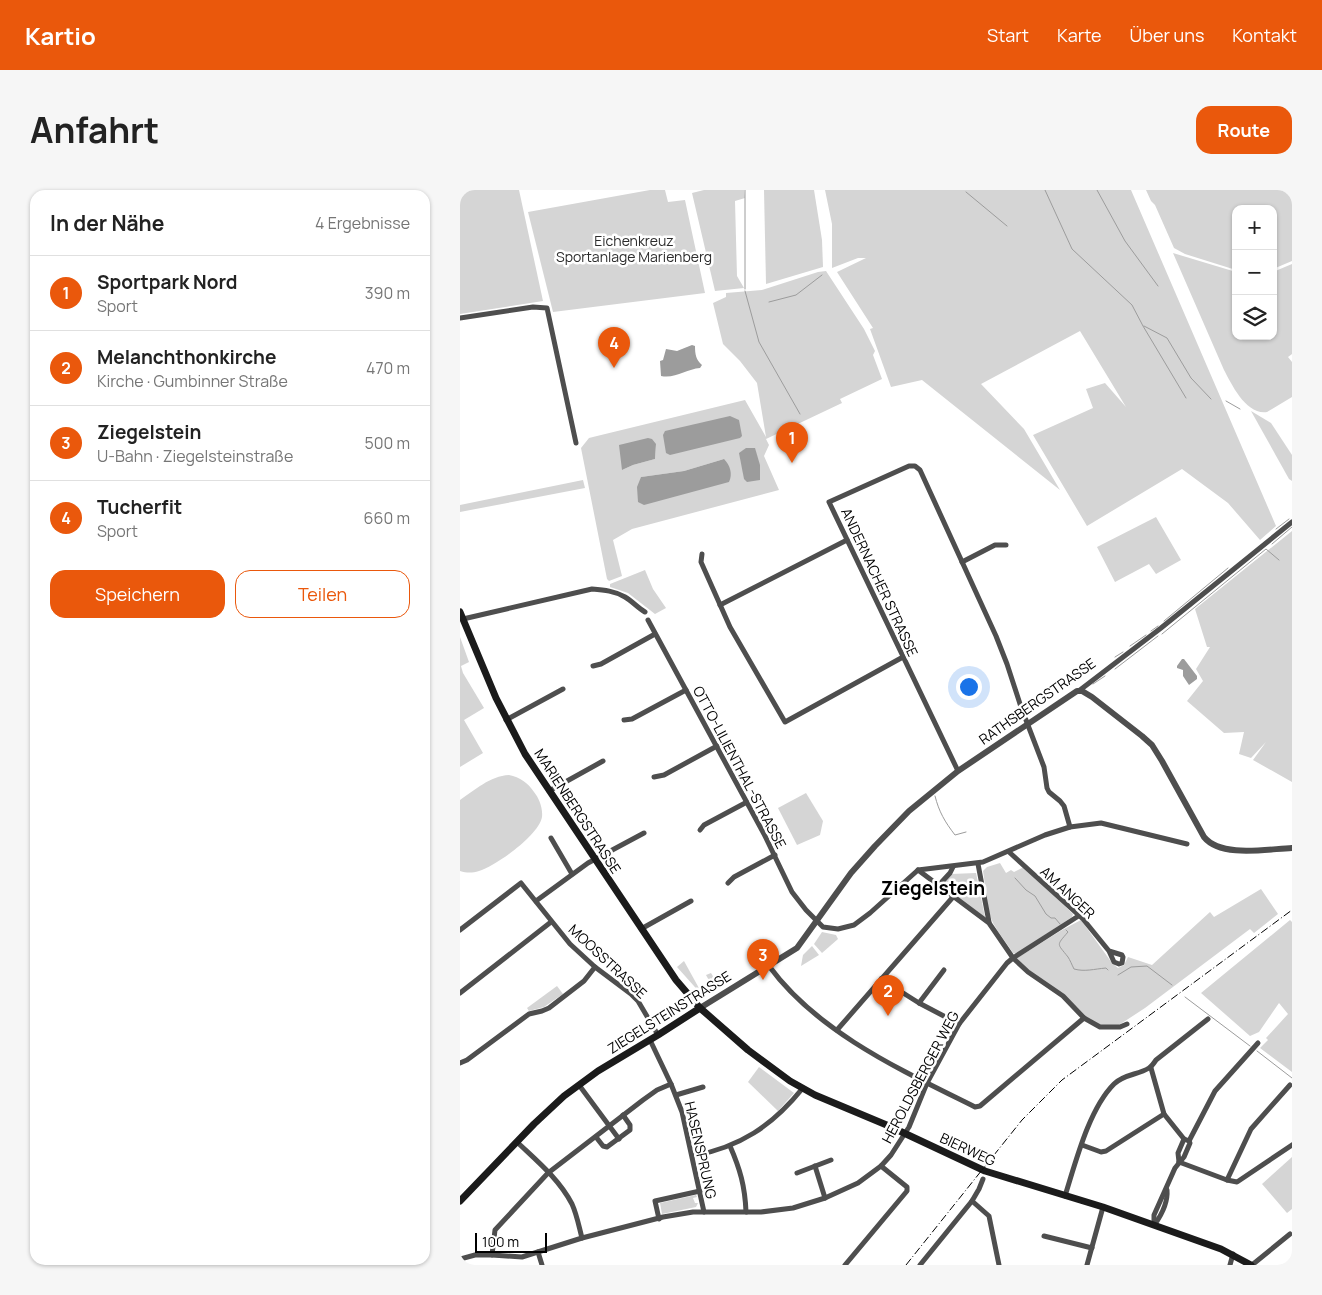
<!DOCTYPE html>
<html lang="de">
<head>
<meta charset="utf-8">
<style>
	body { margin:0; font-family:Manrope,sans-serif; background:#f6f6f6; color:#222 }
	.controls { position:absolute; right:15px; top:15px; display:grid; overflow:hidden; border-radius:10px; box-shadow:0 1px 4px #0004 }
	.controls button { width:45px; height:45px; display:grid; place-items:center; padding:0; border:0; border-bottom:1px solid #e0e0e0; background:#fff; color:#222; font:25px sans-serif }
	.scale { position:absolute; left:15px; bottom:12px; width:72px; box-sizing:border-box; padding-left:5px; border:2px solid #000; border-top:0; font-size:14px; line-height:18px; white-space:nowrap; color:#000; -webkit-text-stroke:4px #fff; paint-order:stroke }
	.you { position:absolute; left:508px; top:496px; width:18px; height:18px; margin:-12px; border:4px solid #fff; border-radius:50%; background:#1a73e8; box-shadow:0 0 0 8px #1a73e833 }
	.badge { display:grid; place-items:center; width:32px; height:32px; border-radius:50%; background:#ea580c; color:#fff; font-size:16px; font-weight:700 }
	.pin { position:absolute; translate:-50% -41px; filter:drop-shadow(0 1px 2px #0008) }
	.pin::after { content:''; position:absolute; top:26px; width:18px; height:15px; background:inherit; clip-path:polygon(0 0,100% 0,50% 100%) }
	.list { margin:0; padding:0; list-style:none }
	h2 { display:flex; justify-content:space-between; align-items:center; height:65px; margin:0; padding:0 20px; font-size:21px }
	h2 small { font-size:16px; font-weight:400; color:#767676 }
	.list li { display:grid; grid-template-columns:32px 1fr auto; gap:15px; align-items:center; box-sizing:border-box; height:75px; padding:0 20px; border-top:1px solid #e0e0e0 }
	.list b { display:block; font-size:19px; white-space:nowrap }
	.list p { margin:0; font-size:16px; white-space:nowrap; color:#767676 }
	.list em { font-size:16px; font-style:normal; color:#767676 }
	.actions { display:flex; gap:10px; padding:15px 20px }
	.actions a { flex:1; padding:11px 0; border:1px solid #ea580c; border-radius:15px; text-align:center; font-size:18px; color:#ea580c }
	.actions .main { background:#ea580c; color:#fff }
	.icon { flex:none; width:28px; height:28px; fill:none; stroke:currentColor; stroke-width:2; stroke-linecap:round; stroke-linejoin:round }
	.map { position:relative; flex:none; width:832px; height:1075px; overflow:hidden; border-radius:15px }
	header { display:flex; align-items:center; gap:30px; box-sizing:border-box; height:70px; padding:0 25px; background:#ea580c; color:#fff }
	header strong { font-size:24px }
	nav { display:flex; gap:28px; margin-inline-start:auto; font-size:18px }
	.intro { display:flex; align-items:center; justify-content:space-between; box-sizing:border-box; height:120px; padding:0 30px }
	h1 { margin:0; font-size:35px }
	.button { padding:12px 22px; border-radius:15px; background:#ea580c; color:#fff; font-size:18px; font-weight:700 }
	main { display:flex; gap:30px; padding:0 30px }
	aside { flex:1; background:#fff; border-radius:15px; box-shadow:0 1px 4px #0004 }
	.map>svg:first-child { display:block }
	.green { fill:#d5d5d5; fill-rule:evenodd }
	.water { fill:#9c9c9c }
	.lines { fill:none; stroke-linecap:round; stroke-linejoin:round }
	.stream { stroke:#9c9c9c; stroke-width:1 }
	.minor { stroke:#4e4e4e; stroke-width:5 }
	.tertiary { stroke:#4e4e4e; stroke-width:6 }
	.secondary { stroke:#1b1b1b; stroke-width:7 }
	.rail { stroke:#000; stroke-width:1; stroke-dasharray:8 2.5 1 2.5; stroke-linecap:butt }
	.labels { text-anchor:middle; dominant-baseline:central; stroke-width:5; stroke-linejoin:round; paint-order:stroke }
	.park-label { font-size:14px; fill:#2c2c2c; stroke:#fff }
	.street-label { font-size:14px; fill:#000; stroke:#fff }
	.district-label { font-size:19px; font-weight:bold; fill:#000; stroke:#fff }
</style>
</head>
<body>
<header>
<strong>Kartio</strong>
<nav><a>Start</a><a>Karte</a><a>Über uns</a><a>Kontakt</a></nav>
</header>
<div class="intro"><h1>Anfahrt</h1><a class="button">Route</a></div>
<main>
<aside>
<h2>In der Nähe<small>4 Ergebnisse</small></h2>
<ul class="list">
<li><span class="badge">1</span><div><b>Sportpark Nord</b><p>Sport</p></div><em>390 m</em></li>
<li><span class="badge">2</span><div><b>Melanchthonkirche</b><p>Kirche · Gumbinner Straße</p></div><em>470 m</em></li>
<li><span class="badge">3</span><div><b>Ziegelstein</b><p>U-Bahn · Ziegelsteinstraße</p></div><em>500 m</em></li>
<li><span class="badge">4</span><div><b>Tucherfit</b><p>Sport</p></div><em>660 m</em></li>
</ul>
<div class="actions"><a class="main">Speichern</a><a>Teilen</a></div>
</aside>
<div class="map">
<svg width="832" height="1075" viewBox="0 0 832 1075">
	<rect width="100%" height="100%" fill="#fff"/>
	<g class="green">
		<polygon points="0,0 59,0 83,111 0,124"/>
		<polygon points="190,0 205,0 208,12 225,10 245,103 93,122 68,22"/>
		<polygon points="244,0 284,0 285,8 275,11 277,86 284,98 255,101 232,3"/>
		<polygon points="304,0 354,0 362,50 363,77 306,94"/>
		<polygon points="365,0 671,0 816,336 800,350 768,313 722,279 627,336 573,245 633,218 626,199 645,193 666,217 620,141 521,194 564,239 600,300 462,190 431,197 410,139 413,138 377,82 406,68 398,68 372,78 372,34"/>
		<polygon points="686,0 832,0 832,71 813,79 813,19 776,19 776,80 725,64 714,58 695,15 691,11"/>
		<path d="M 713,63 L 776,82 L 776,146 L 813,146 L 813,82 L 832,74 L 832,164 L 828,167 L 832,172 L 832,207 L 807,222 C 786,225 772,195 764,180 Z"/>
		<path d="M 366,81 L 404,139 L 415,161 L 413,165 L 422,189 L 380,209 L 382,213 L 306,249 L 309,255 L 304,266 L 319,300 L 172,339 L 153,350 L 162,386 L 149,391 L 147,389 L 121,258 L 129,248 L 137,246 L 285,210 L 306,247 L 297,193 L 280,171 L 263,154 L 253,113 L 266,107 L 266,103 L 302,100 L 358,82 ZM 196,254 L 195,269 L 173,275 L 162,280 ZM 264,269 L 178,312 L 181,287 L 224,281 Z"/>
		<polygon points="791,221 811,233 832,265 832,291 829,289"/>
		<polygon points="123,290 125,298 0,322 0,315"/>
		<polygon points="696,327 721,370 696,384 689,374 655,392 637,357"/>
		<polygon points="832,341 832,592 793,570 806,552 791,568 779,564 784,542 764,543 727,511 743,491 736,479 750,457 747,457 735,419"/>
		<polygon points="185,380 193,399 206,418 195,424 168,403 150,397 150,394"/>
		<polygon points="0,447 9,472 1,476 3,483 24,518 4,530 23,563 0,577"/>
		<path d="M 49,585 C 60,587 68,593 74,602 C 79,608 83,618 82,627 C 79,645 36,676 19,681 C 12,683 7,683 0,681 L 0,610 C 15,600 30,586 49,585 Z"/>
		<polygon points="346,603 363,631 360,645 337,655 318,618"/>
		<path d="M 540,673 L 546,683 L 551,680 L 554,682 L 564,677 L 613,724 L 612,727 L 556,764 L 553,763 C 547,753 539,744 533,733 C 526,718 526,698 523,681 L 527,677 Z"/>
		<polygon points="516,683 525,727 480,695 491,684"/>
		<polygon points="801,699 818,724 794,743 790,739 685,818 659,835 639,835 625,827 557,770 557,768 602,740 621,730 652,773 658,778 664,775 668,767 692,775 750,722 754,727"/>
		<polygon points="830,730 832,732 832,882 800,858 808,850 806,848 828,824 819,813 799,842 790,846 741,803"/>
		<polygon points="362,742 376,745 378,749 362,763 354,754"/>
		<polygon points="352,756 359,765 341,776 343,765"/>
		<polygon points="224,771 240,800 251,794 246,785 251,783 257,793 242,805 217,777"/>
		<polygon points="97,796 103,804 84,817 69,821 67,818"/>
		<polygon points="299,877 334,903 318,921 288,892"/>
		<polygon points="832,967 832,1019 827,1023 802,994"/>
		<polygon points="236,1005 237,1007 233,1008 235,1013 238,1013 236,1017 202,1024 200,1013"/>
	</g>
	<g class="water">
		<path d="M 232,155 L 235,156 C 235,164 236,170 242,175 L 240,178 C 227,179 215,189 201,186 L 200,171 L 203,170 L 206,159 L 217,161 Z"/>
		<polygon points="270,226 279,230 282,246 280,248 210,265 206,263 203,245 205,241"/>
		<polygon points="188,248 192,249 196,254 195,269 173,275 162,280 159,255"/>
		<polygon points="286,258 295,258 300,275 300,290 287,292 284,289 279,263"/>
		<path d="M 264,269 C 270,275 273,284 269,292 L 184,315 L 178,312 L 177,297 L 181,287 L 224,281 Z"/>
		<polygon points="722,469 724,469 737,486 737,489 729,495 723,486 723,480 717,478 717,476"/>
	</g>
	<g class="lines">
		<g class="stream">
			<polyline points="585,0 612,59 672,115 683,136 726,208"/>
			<polyline points="637,0 665,51 698,96"/>
			<polyline points="506,2 547,36"/>
			<polyline points="285,99 285,0"/>
			<polyline points="285,101 299,152 340,224"/>
			<polyline points="309,112 336,105 362,85"/>
			<polyline points="684,136 707,148 731,188 751,209"/>
			<polyline points="766,211 780,219"/>
			<polyline points="816,339 829,329"/>
			<polyline points="812,354 832,337"/>
			<polyline points="704,431 768,378"/>
			<polyline points="691,441 698,436"/>
			<polyline points="702,444 806,359 819,370"/>
			<polyline points="670,456 686,445"/>
			<polyline points="655,467 663,462"/>
			<polyline points="655,479 698,446"/>
			<polyline points="633,494 645,486"/>
			<path d="M 475,606 C 479,622 485,632 495,645 L 506,642"/>
			<polyline points="555,688 566,700 575,706 586,724 591,728 595,728 600,734"/>
			<path d="M 606,740 L 608,742 C 596,756 597,753 608,767 C 610,770 612,775 614,779 C 625,782 634,779 646,778 L 648,780"/>
			<polyline points="658,785 671,777 687,776 712,795"/>
			<polyline points="725,807 790,856"/>
			<polyline points="797,861 832,888"/>
		</g>
		<g class="minor">
			<polyline points="0,128 73,117 87,118 116,253"/>
			<polyline points="242,364 241,372 270,437 325,532 443,467"/>
			<polyline points="502,372 535,355 546,355"/>
			<polyline points="260,415 387,350"/>
			<path d="M 3,429 L 132,399 C 144,400 155,401 165,407 C 172,411 178,418 185,422"/>
			<polyline points="188,430 304,644 332,702 346,720 363,737 378,739 394,735 410,723 458,680 523,672 585,645 610,637 641,633 727,654"/>
			<polyline points="133,476 141,474 195,444"/>
			<polyline points="620,500 701,438 832,332"/>
			<polyline points="46,530 103,499"/>
			<polyline points="164,530 172,529 226,500"/>
			<polyline points="498,581 369,312 449,276 455,276 460,280 536,446 547,474 561,517 584,577 587,598 589,602 600,611 604,616 610,637"/>
			<polyline points="194,587 204,585 257,556"/>
			<polyline points="89,601 143,571"/>
			<polyline points="240,640 244,635 287,612"/>
			<polyline points="91,648 112,684"/>
			<polyline points="549,662 623,729 649,761 654,772 659,774 662,773 663,767 662,765 649,761"/>
			<polyline points="518,674 529,732"/>
			<polyline points="458,680 529,733 553,768 568,782 603,806 624,828 640,837 660,837 667,834"/>
			<polyline points="268,693 274,687 315,665"/>
			<polyline points="478,696 490,683 493,677"/>
			<polyline points="76,711 128,673 184,643"/>
			<polyline points="181,739 231,711"/>
			<polyline points="0,740 61,693 110,754 135,777 171,804 178,811 198,845"/>
			<path d="M 309,776 C 358,843 443,881 515,917 L 520,916 L 624,828"/>
			<polyline points="421,789 459,813 499,834"/>
			<polyline points="0,803 91,732"/>
			<polyline points="459,813 484,780"/>
			<polyline points="377,840 493,707"/>
			<polyline points="190,850 211,894 222,922 244,1022"/>
			<polyline points="0,873 7,870 69,824 82,821 89,818 124,791 135,777"/>
			<polyline points="691,878 704,924 724,949"/>
			<polyline points="119,895 159,949"/>
			<polyline points="216,905 243,897"/>
			<polyline points="136,947 143,956 147,957 170,940 170,935 163,925"/>
			<polyline points="724,949 729,951 755,901 798,853"/>
			<path d="M 57,952 C 77,971 99,989 112,1014 C 117,1025 119,1037 122,1048"/>
			<polyline points="622,955 641,962 646,961 704,924"/>
			<path d="M 270,956 C 280,979 285,996 286,1022"/>
			<path d="M 233,966 C 280,957 312,936 342,899"/>
			<polyline points="719,972 767,990 777,992 832,955"/>
			<polyline points="719,972 718,963 724,949"/>
			<polyline points="355,976 365,1008"/>
			<polyline points="337,983 371,970"/>
			<polyline points="767,990 791,939 830,895"/>
			<path d="M 605,1006 C 616,971 629,919 654,894 C 664,884 678,885 689,878 C 691,877 694,873 696,870 L 748,829"/>
			<polyline points="512,1011 529,1026 539,1075"/>
			<polyline points="199,1029 195,1011 240,1001"/>
			<path d="M 695,1034 C 702,1024 708,1012 707,1000"/>
			<polyline points="694,1035 694,1025 715,978 724,967 730,953 729,951"/>
			<polyline points="584,1046 632,1058"/>
			<polyline points="78,1062 82,1075"/>
			<polyline points="32,1065 35,1040 88,983 183,910 197,900 211,894"/>
			<polyline points="0,1069 15,1065 32,1065 62,1067 122,1048 203,1027 233,1022 301,1022 333,1018 365,1008 398,993 421,976 431,965 449,937 467,893 499,834 547,773 553,768 620,725"/>
			<polyline points="385,1075 447,1001 447,997 421,976"/>
			<polyline points="460,1075 512,1011 519,999 523,989"/>
			<polyline points="627,1075 643,1017"/>
			<polyline points="770,1075 773,1064"/>
			<polyline points="792,1075 830,1044"/>
		</g>
		<path class="tertiary" d="M 240,818 L 337,758 L 391,683 L 415,656 L 449,621 L 498,581 L 617,501 L 622,501 L 632,507 L 682,546 L 692,555 L 702,571 L 744,647 C 761,668 807,659 832,658"/>
		<g class="secondary">
			<polyline points="0,422 36,508 65,564 216,790 240,818 288,860 330,891 355,905 429,936 525,981 643,1017 761,1059 791,1075"/>
			<polyline points="0,1011 74,934 104,906 138,881 198,845 240,818"/>
		</g>
		<polyline class="rail" points="446,1075 562,930 602,890 832,720"/>
	</g>
	<g class="labels">
		<g class="park-label">
			<text x="174" y="50">Eichenkreuz<tspan x="174" dy="16">Sportanlage Marienberg</tspan></text>
		</g>
		<g class="street-label">
			<text transform="translate(420 392) rotate(65)">ANDERNACHER STRASSE</text>
			<text transform="translate(577 511) rotate(-35)">RATHSBERGSTRASSE</text>
			<text transform="translate(280 577) rotate(62)">OTTO-LILIENTHAL-STRASSE</text>
			<text transform="translate(118 621) rotate(57)">MARIENBERGSTRASSE</text>
			<text transform="translate(608 702) rotate(43)">AM ANGER</text>
			<text transform="translate(148 771) rotate(43)">MOOSSTRASSE</text>
			<text transform="translate(209 822) rotate(-32)">ZIEGELSTEINSTRASSE</text>
			<text transform="translate(460 887) rotate(-62)">HEROLDSBERGER WEG</text>
			<text transform="translate(508 959) rotate(25)">BIERWEG</text>
			<text transform="translate(241 960) rotate(77)">HASENSPRUNG</text>
		</g>
		<g class="district-label">
			<text x="473" y="698">Ziegelstein</text>
		</g>
	</g>
</svg>
<div class="controls">
<button>+</button>
<button>−</button>
<button><svg class="icon" aria-label="layers" viewBox="0 0 24 24"><path d="M12 4l9 5-9 5-9-5zM3 14l9 5 9-5"/></svg></button>
</div>
<div class="scale">100 m</div>
<div class="you"></div>
<div class="pin badge" style="left:332px;top:273px">1</div>
<div class="pin badge" style="left:428px;top:826px">2</div>
<div class="pin badge" style="left:303px;top:790px">3</div>
<div class="pin badge" style="left:154px;top:178px">4</div>
</div>
</main>
</body>
</html>
